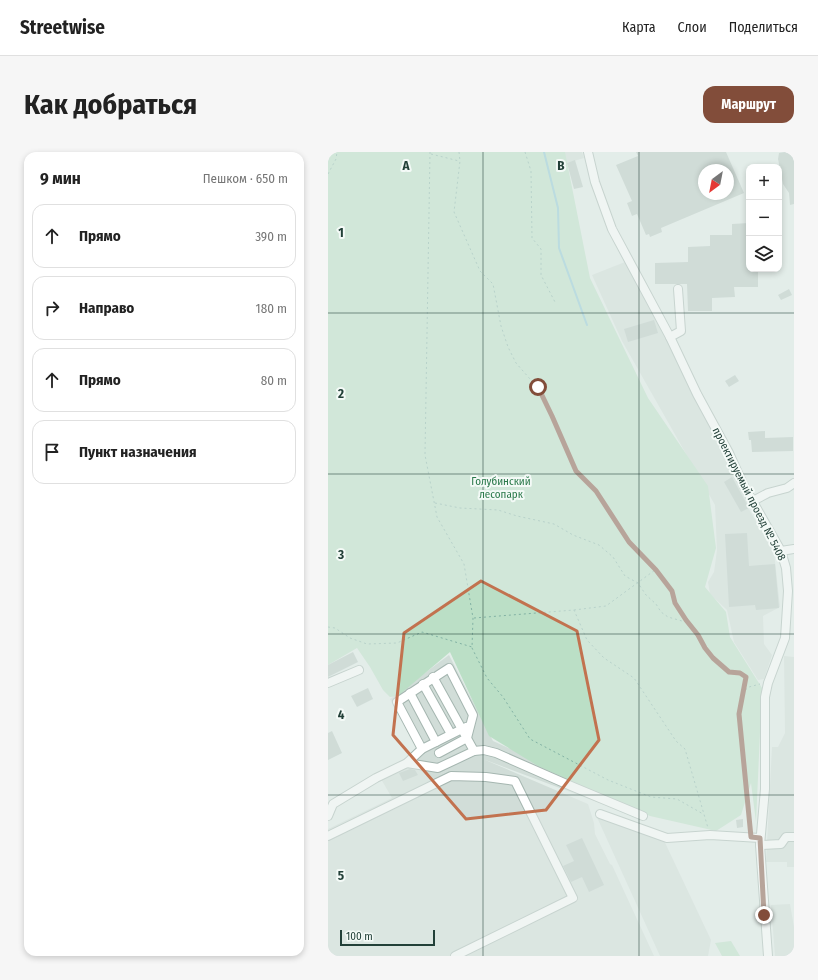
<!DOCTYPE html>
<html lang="ru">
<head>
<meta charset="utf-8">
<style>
	body { margin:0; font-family:"Fira Sans Condensed",sans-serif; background:#f6f6f6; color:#222 }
	.controls { position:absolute; right:12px; top:12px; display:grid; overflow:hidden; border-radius:8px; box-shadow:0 2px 6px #0003 }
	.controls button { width:36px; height:36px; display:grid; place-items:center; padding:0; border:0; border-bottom:1px solid #e0e0e0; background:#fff; color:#222; font:20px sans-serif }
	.compass { position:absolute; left:370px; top:12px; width:36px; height:36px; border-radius:50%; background:#fff; box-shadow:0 2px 6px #0003; rotate:212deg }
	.scale { position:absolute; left:12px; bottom:10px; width:95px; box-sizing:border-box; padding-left:4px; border:2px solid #224038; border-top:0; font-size:11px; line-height:14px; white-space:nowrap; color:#224038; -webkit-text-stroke:3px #f4faf7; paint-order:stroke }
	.stop { position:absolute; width:12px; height:12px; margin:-9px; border:3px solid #824d3a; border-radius:50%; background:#fff }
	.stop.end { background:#824d3a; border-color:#fff; box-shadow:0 1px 4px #0008 }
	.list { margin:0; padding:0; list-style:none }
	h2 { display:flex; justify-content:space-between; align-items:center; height:52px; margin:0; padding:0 16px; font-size:17px }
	h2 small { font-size:13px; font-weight:400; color:#767676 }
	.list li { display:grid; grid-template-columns:26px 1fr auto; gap:12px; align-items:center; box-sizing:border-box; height:64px; margin:0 8px 8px; padding:0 8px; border:1px solid #e0e0e0; border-radius:12px }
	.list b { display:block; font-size:15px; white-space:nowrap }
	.list em { font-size:13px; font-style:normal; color:#767676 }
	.icon { flex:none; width:22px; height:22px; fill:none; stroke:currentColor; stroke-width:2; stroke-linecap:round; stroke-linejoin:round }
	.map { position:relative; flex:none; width:466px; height:804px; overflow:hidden; border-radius:12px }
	header { display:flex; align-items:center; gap:24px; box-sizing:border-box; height:56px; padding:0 20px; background:#fff; border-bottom:1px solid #e0e0e0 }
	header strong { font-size:19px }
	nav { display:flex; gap:22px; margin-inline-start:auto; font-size:14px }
	.intro { display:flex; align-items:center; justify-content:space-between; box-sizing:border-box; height:96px; padding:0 24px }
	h1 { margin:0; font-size:28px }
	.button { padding:10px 18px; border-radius:12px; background:#824d3a; color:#fff; font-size:14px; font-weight:700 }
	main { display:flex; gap:24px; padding:0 24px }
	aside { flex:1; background:#fff; border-radius:12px; box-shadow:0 2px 6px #0003 }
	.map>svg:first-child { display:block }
	.built { fill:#d1ddd8 }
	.green { fill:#bbdfc6 }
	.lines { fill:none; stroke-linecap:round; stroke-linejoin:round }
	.stream { stroke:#89c7d5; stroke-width:2 }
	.building { fill:#b8c8c2; fill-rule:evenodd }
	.minor-casing { stroke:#a5b6b0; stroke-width:10 }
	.path { stroke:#82b2a4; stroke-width:1; stroke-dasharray:2 3; stroke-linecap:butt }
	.minor { stroke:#fff; stroke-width:8 }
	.route { stroke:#824d3a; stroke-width:5 }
	.marked { fill:none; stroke:#c2724f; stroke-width:3; stroke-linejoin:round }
	.grid { fill:none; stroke:#224038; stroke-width:1; stroke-opacity:0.55 }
	.labels { text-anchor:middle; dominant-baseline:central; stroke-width:4; stroke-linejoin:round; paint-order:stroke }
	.park-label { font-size:11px; fill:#2a794a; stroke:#f4faf7 }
	.street-label { font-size:11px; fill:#224038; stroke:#f4faf7 }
	.grid-label { font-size:13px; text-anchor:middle; font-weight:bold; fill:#224038; stroke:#f4faf7; stroke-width:4; stroke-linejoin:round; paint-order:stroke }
</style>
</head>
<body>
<header>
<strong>Streetwise</strong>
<nav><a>Карта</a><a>Слои</a><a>Поделиться</a></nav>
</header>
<div class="intro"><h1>Как добраться</h1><a class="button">Маршрут</a></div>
<main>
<aside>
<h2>9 мин<small>Пешком · 650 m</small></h2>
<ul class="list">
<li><svg class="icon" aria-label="ahead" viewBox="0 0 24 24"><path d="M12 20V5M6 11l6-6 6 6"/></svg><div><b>Прямо</b></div><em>390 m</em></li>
<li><svg class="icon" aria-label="right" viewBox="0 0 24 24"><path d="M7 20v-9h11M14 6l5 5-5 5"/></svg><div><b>Направо</b></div><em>180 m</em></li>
<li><svg class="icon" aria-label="ahead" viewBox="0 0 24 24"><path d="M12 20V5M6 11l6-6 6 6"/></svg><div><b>Прямо</b></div><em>80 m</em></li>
<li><svg class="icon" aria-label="arrive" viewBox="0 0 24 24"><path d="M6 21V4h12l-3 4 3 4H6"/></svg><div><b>Пункт назначения</b></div></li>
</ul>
</aside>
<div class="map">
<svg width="466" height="804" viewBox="0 0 466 804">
	<rect width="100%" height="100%" fill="#e3ede9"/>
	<g class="built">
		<polygon points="233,0 254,0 256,6 239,11"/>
		<polygon points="297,110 328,165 421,351 419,354 446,400 452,455 435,464 436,492 444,503 436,527 430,528 406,490 399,458 382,442 380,430 386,420 389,398 387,353 294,189 264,123"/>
		<polygon points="121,503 165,589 318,659 314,667 155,607 260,652 266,671 267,682 282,712 284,713 326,804 0,804 0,677 64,646 53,627 83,604 90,596 62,547"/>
		<polygon points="456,504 466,505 466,715 459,715 459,710 438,710 444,595 450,595 457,581"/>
		<polygon points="273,659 332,680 383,788 380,804 332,804 267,661"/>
		<polygon points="462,752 466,775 466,804 447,804 443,753"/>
	</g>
	<g class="green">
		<polygon points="0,0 237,0 262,126 320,246 380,334 388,396 377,435 398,460 402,485 434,536 428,670 423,631 413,663 388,679 322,664 210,614 161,584 122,500 70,544 62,545 55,538 42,515 29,496 0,513"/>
		<polygon points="403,789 412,804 394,804 387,791"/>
	</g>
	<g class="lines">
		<polyline class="stream" points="216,0 230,56 231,96 259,173"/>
	</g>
	<g class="building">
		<path d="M 308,0 L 398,0 L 416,41 L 333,76 L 334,80 L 322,85 L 321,82 L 318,83 L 309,62 L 304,64 L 299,51 L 304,49 L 288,13 L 310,4 ZM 376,18 L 400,18 L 400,42 L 376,42 Z"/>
		<polygon points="457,0 466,0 466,52 462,53 461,41 455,32 450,7 451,1"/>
		<polygon points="247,8 255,35 246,37 239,11"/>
		<polygon points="421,71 421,117 430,117 430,135 406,135 407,145 384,146 384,159 360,159 359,132 327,132 327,111 360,110 360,95 382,94 382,83 404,83 404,72"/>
		<polygon points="461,137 464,143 453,148 450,143"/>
		<polygon points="326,168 330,181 300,190 296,177"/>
		<polygon points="407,223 411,229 401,235 397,229"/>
		<polygon points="437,279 437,286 465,285 465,299 424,300 423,288 421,288 420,280"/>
		<polygon points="404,325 421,356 413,360 396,330"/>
		<polygon points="419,381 421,414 447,412 451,456 428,458 427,453 401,455 397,382"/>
		<polygon points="25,500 30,510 0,525 0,513"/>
		<polygon points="40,536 45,547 29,555 23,544"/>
		<polygon points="4,579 14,601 0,608 0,581"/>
		<polygon points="82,617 87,618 90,623 75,629 71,621"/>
		<polygon points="415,667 415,675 409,676 408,668"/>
		<polygon points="254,686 276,733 261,740 254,725 243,730 235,714 246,709 238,693"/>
	</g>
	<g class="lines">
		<g class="minor-casing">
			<g id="minor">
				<polyline points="260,0 267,30 284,77 342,185 369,242 401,301 416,334 453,399 458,416 460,439 457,486 440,531 437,545 437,637 432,693 440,804"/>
				<polyline points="342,185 353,179 350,137"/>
				<polyline points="425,349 440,341 459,336 466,331"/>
				<polyline points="453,399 466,397"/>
				<polyline points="105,525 146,599"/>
				<polyline points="0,531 31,518"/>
				<polyline points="95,532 123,582"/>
				<polyline points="82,541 108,590"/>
				<polyline points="94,597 69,550 121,516 145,563 139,586 111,601"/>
				<polyline points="79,611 94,597 138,575"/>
				<polyline points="272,662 339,686 382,683 432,686"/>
				<polyline points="0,664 5,652 48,626 79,611 110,616 146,599 156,598 168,601 243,634 315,664"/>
				<polyline points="0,684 123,624 158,625 187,629 245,746 127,804"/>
				<polyline points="432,693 453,692 458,685 466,685"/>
			</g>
		</g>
		<g class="path">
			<polyline points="102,0 97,303 109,365 136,412 145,466 144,496 159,526 175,545 202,587 280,628 323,645 349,647 375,662"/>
			<polyline points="131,0 132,9 126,60 152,119 165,132 173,174 180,195 188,211 209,235 224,264 249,319 268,339 301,391 328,418 344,439 347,451 358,468 370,483 377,496 385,506 401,520 412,521 418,525 411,562 422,679"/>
			<polyline points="197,0 203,19 204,86 213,97 213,123 228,152"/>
			<polyline points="103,2 131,9"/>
			<polyline points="0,22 8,7 9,0"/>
			<polyline points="107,351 132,356 170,358 189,364 226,372 245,383 271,393 285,405 297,424 310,431 318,443 328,452 333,460 340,465 354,469 357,468"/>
			<polyline points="246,458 278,454 327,418"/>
			<polyline points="146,466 246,458 259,488 276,506 306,526 348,589 357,597 380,676"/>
			<polyline points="0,475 7,476 22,486 39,492 69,491 94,480 144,495"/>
			<polyline points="417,537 419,537 421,535 432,532"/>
		</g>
		<use href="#minor" class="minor"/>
	</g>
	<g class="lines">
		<polyline class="route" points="210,235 224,264 248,319 268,339 301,390 328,418 344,439 347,451 358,468 370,483 377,496 385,506 401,520 412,521 418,525 411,562 423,685 432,686 436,763"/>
	</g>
	<path d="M0 0H466V804H0ZM 153,429 L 249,479 L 271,588 L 218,658 L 138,667 L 65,583 L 76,481 Z" fill="#e3ede9" fill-opacity=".55" fill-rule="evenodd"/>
	<path class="marked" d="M 153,429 L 249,479 L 271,588 L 218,658 L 138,667 L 65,583 L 76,481 Z"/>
	<path class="grid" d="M 155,0 L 155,804M 311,0 L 311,804M 0,161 L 466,161M 0,322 L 466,322M 0,482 L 466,482M 0,643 L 466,643"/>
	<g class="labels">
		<g class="park-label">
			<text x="173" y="329">Голубинский<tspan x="173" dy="13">лесопарк</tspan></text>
		</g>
		<g class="street-label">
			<text transform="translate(421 342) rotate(63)">проектируемый проезд № 5408</text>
		</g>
	</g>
	<g class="grid-label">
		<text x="78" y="18">A</text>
		<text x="233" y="18">B</text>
		<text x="13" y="85">1</text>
		<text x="13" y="246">2</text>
		<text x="13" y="407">3</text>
		<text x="13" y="567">4</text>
		<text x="13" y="728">5</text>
	</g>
</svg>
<div class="controls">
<button>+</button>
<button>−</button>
<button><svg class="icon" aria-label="layers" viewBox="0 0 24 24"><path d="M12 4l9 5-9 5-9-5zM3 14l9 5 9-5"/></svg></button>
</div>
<svg class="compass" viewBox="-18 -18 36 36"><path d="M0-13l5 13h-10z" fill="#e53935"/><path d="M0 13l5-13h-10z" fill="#767676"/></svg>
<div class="scale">100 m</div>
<div class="stop" style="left:210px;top:235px"></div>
<div class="stop end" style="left:436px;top:763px"></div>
</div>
</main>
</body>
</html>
